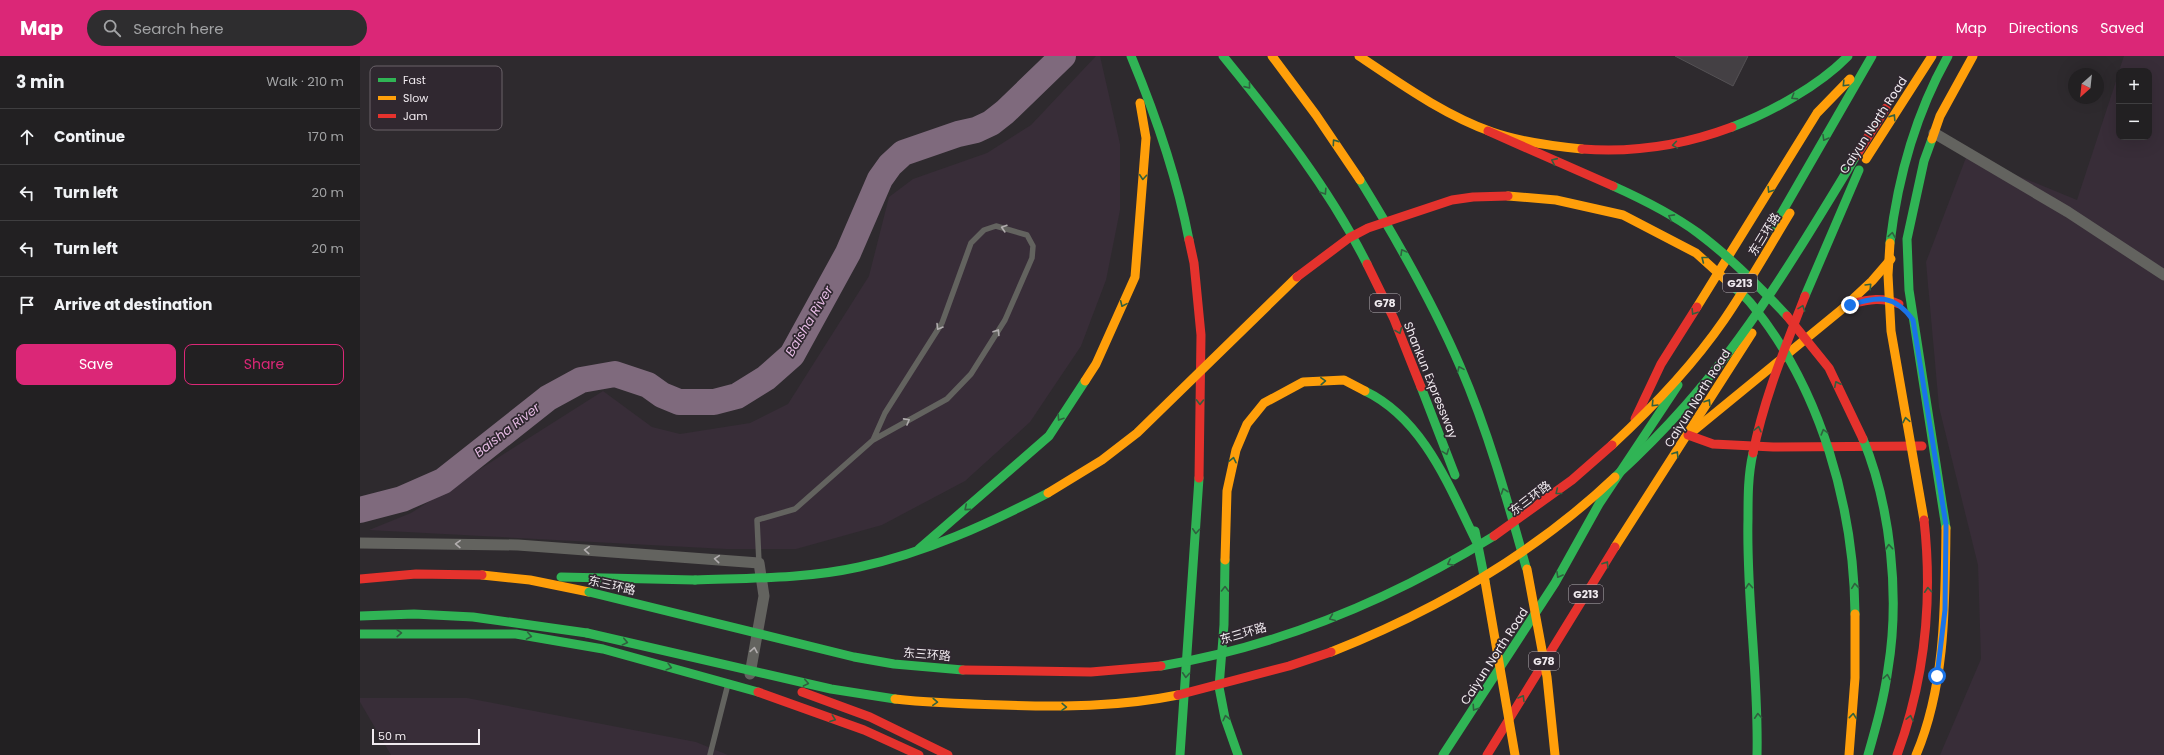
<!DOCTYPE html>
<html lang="en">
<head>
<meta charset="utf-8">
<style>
	body { margin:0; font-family:Poppins,"Noto Sans SC",sans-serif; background:#2e2d2f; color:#f1f3f6 }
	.controls { position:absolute; right:12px; top:12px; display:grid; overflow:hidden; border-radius:8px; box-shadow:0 4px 16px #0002 }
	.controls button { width:36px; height:36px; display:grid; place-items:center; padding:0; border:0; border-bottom:1px solid #3f3e40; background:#222022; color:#f1f3f6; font:20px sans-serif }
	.compass { position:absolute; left:1708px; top:12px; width:36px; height:36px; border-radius:50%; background:#222022; box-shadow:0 4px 16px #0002; rotate:207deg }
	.scale { position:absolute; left:12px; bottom:10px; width:108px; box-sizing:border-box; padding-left:4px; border:2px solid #f0eaef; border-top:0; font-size:11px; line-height:14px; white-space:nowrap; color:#f0eaef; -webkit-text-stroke:3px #302830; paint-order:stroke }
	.stop { position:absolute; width:12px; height:12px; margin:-9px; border:3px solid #1a73e8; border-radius:50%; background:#fff }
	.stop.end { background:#1a73e8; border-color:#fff; box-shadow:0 1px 4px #0008 }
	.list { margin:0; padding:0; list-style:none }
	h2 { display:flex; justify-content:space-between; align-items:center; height:52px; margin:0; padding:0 16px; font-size:17px }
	h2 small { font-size:13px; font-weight:400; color:#a2a3a5 }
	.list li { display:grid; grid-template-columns:26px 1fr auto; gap:12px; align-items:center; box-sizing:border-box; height:56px; padding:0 16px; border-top:1px solid #3f3e40 }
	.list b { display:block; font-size:15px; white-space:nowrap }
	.list em { font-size:13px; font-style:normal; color:#a2a3a5 }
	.actions { display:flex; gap:8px; padding:12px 16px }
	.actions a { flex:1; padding:9px 0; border:1px solid #db2777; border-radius:8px; text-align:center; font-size:14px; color:#db2777 }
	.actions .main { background:#db2777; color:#fff }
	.icon { flex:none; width:22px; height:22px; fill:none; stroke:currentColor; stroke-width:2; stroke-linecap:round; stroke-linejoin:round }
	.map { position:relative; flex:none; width:1804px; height:699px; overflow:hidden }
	header { display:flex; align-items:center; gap:24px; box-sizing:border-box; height:56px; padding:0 20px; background:#db2777; color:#fff }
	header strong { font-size:19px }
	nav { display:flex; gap:22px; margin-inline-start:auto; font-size:14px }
	.search { width:280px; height:36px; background:#2e2d2f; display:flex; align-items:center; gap:10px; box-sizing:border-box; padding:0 14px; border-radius:22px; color:#a2a3a5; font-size:15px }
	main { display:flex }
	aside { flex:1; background:#222022 }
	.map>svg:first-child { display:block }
	.built { fill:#382d38 }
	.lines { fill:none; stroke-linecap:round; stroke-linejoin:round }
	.river { stroke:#7f6a7d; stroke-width:26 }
	.building { fill:#444044; stroke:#555255 }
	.lane { stroke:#63635f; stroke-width:5.5 }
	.street { stroke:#63635f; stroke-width:11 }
	.fast { stroke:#30b455; stroke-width:9 }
	.slow { stroke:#ff9f0a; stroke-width:9 }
	.jam { stroke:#e5322d; stroke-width:9 }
	.fast-bridge { stroke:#30b455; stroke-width:9 }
	.slow-bridge { stroke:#ff9f0a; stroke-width:9 }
	.jam-bridge { stroke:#e5322d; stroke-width:9 }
	.oneway { stroke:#30603f }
	.oneway2 { stroke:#b1adae }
	.route { stroke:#1a73e8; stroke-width:5 }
	.labels { text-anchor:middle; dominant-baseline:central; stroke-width:3.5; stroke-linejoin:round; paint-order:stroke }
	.shield { fill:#302830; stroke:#b6b0b6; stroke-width:1 }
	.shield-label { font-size:11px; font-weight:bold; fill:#f0eaef }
	.street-label { font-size:12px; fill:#f0eaef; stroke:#302830 }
	.water-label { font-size:13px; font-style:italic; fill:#e6bbe4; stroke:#302830 }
	.key { fill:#302830; stroke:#6a6269; stroke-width:1 }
	.key-label { font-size:11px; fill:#f0eaef }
</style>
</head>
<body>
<header>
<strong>Map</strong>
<div class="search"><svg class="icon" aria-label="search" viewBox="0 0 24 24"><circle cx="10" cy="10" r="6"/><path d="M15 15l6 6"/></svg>Search here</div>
<nav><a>Map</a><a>Directions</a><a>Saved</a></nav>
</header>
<main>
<aside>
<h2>3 min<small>Walk · 210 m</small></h2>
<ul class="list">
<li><svg class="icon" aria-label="ahead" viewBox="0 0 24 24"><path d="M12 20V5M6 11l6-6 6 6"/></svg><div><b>Continue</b></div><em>170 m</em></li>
<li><svg class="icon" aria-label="left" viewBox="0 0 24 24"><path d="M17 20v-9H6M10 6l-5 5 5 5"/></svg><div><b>Turn left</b></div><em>20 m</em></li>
<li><svg class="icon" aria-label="left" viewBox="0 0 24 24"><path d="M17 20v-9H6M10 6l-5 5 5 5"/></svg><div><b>Turn left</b></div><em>20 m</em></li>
<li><svg class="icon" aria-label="arrive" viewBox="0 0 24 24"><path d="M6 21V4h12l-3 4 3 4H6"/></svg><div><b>Arrive at destination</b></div></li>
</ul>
<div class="actions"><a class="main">Save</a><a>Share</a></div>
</aside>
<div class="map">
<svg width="1804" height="699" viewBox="0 0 1804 699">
	<rect width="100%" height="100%" fill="#2e2a2e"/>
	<g class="built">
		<polygon points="736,0 740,0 760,88 760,154 746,224 721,290 670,366 605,425 522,469 436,493 366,493 9,474 51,457 243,335 292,371 320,378 390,367 428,348 509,220 529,141 553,123 627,97 671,69"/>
		<polygon points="1764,0 1804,0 1804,699 1580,699 1621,603 1618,509 1579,351 1566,206 1607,99 1717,144 1759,16 1759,81 1789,81 1789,15 1759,15"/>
		<polygon points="0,642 107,642 336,686 368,699 31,699 0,646"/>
	</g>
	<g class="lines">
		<polyline class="river" points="0,454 42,443 83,425 188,342 221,324 255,318 288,329 302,339 319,346 354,346 377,340 406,322 432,299 488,197 520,123 530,109 543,97 598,78 616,74 631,67 645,56 703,0"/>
	</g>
	<polygon class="building" points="1315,0 1388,0 1373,30"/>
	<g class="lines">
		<g class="lane">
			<polyline points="399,507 397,464 435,453 513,384 587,343 611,318 645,264 672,202 673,190 667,179 636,170 624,174 611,187 582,267 525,357 513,384"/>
			<polyline points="350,699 368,628"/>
		</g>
		<g class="street">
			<polyline points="1574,77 1708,156 1804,219"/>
			<polyline points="0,487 158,489 399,507 404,540 390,618"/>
		</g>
		<g class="fast">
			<path d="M 771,0 C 796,60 817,121 829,184"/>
			<path d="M 863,0 C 916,65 969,132 1007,208"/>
			<path d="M 1372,71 C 1410,57 1460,29 1488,0"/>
			<polyline points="1572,83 1564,105 1547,183 1549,234 1586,472"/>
			<path d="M 1000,124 C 1037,184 1072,245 1100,310 C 1128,375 1147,443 1166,511"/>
			<polyline points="1413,172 1512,0"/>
			<polyline points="1061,331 1095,419"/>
			<path d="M 1005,335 C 1065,364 1090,433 1118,489"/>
			<polyline points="1115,475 1125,525"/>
			<polyline points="559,493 689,380 725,325"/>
			<polyline points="865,504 864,569 859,631 865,662 878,699"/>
			<polyline points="201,521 335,524"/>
			<polyline points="0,560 54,558 113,561 227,577"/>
			<polyline points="0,578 156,578 243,593 398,636"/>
			<polyline points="820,699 839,422"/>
			<polyline points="1083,699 1195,527 1239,448 1318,329"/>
		</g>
		<g class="slow">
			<polyline points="912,0 956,59 1000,124"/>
			<path d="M 999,0 C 1041,28 1084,59 1132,76 C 1160,86 1192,90 1222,93"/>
			<polyline points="1572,83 1580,60 1613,0"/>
			<polyline points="1506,103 1572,0"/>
			<polyline points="1337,251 1457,57 1490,23"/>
			<polyline points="725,325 736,308 775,221 786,82 780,47"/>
			<polyline points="1332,376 1481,254 1512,225 1531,203"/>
			<polyline points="1255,491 1392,277"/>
			<polyline points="865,504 867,435 876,394 887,368 904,347 943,326 984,324 1005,335"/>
			<polyline points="122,519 170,524 229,536"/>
			<path d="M 1556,699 C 1586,629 1585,547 1586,472"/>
		</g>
		<g class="jam">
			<path d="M 1222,93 C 1273,97 1324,89 1372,71"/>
			<polyline points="829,184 834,207 841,279 839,422"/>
			<polyline points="1007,208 1034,263 1061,331"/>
			<path d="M 1492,248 C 1509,243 1523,241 1539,248"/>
			<polyline points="1275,363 1301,308 1337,251"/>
			<polyline points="1328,379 1353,388 1413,391 1562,390"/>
			<polyline points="0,523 56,518 122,519"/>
			<polyline points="398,636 504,674 559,699"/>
			<polyline points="1127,699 1255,491"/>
		</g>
		<g class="fast-bridge">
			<path d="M 1253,130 C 1282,143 1312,158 1338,177 C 1370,201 1400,231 1427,260"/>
			<path d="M 1530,187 C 1538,120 1555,59 1588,0"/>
			<path d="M 1367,225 C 1375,233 1386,240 1393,250 C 1461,334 1494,451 1495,558"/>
			<polyline points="1445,240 1499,114"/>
			<path d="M 1503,383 C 1531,451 1540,541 1528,613 C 1524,643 1516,671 1508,699"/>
			<path d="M 1393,397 C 1388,419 1388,440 1388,463 C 1386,542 1399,620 1397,699"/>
			<path d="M 1255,421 C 1280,398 1303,375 1325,350 C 1392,274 1444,186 1496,100"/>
			<path d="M 335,524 C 389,522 445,523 499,511 C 565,497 628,468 688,437"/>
			<polyline points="229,536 494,601 534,608 603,614"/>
			<polyline points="227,577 471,633 535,643"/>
			<path d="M 801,610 C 920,590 1032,543 1134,480"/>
		</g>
		<g class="slow-bridge">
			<polyline points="1148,140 1196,144 1263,159 1336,197 1367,225"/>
			<polyline points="1530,187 1528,219 1531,275 1564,464"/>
			<path d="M 1252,389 C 1292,352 1333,309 1364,264 C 1388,229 1408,193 1430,157"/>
			<polyline points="688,437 742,404 777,377 937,221"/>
			<polyline points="1167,513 1187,621 1195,699"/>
			<polyline points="1125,525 1155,699"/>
			<path d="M 971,596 C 1074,555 1174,498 1255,421"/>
			<path d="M 535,643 C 571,647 606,648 642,649 C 701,651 759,651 818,639"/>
			<polyline points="1489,699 1495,622 1495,558"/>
		</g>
		<g class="jam-bridge">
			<polyline points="1128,75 1253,130"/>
			<polyline points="1496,100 1526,52"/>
			<polyline points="937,221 989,182 1008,172 1092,144 1113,141 1148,140"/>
			<polyline points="1427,260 1469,312 1503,383"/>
			<path d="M 1393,397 C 1404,342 1425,292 1445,240"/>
			<polyline points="1134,480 1212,424 1252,389"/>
			<polyline points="603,614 731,616 801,610"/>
			<polyline points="442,636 510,661 588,699"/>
			<polyline points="818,639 929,610 971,596"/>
			<path d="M 1537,699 C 1565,623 1573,545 1564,464"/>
		</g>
	</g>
	<defs><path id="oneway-chevron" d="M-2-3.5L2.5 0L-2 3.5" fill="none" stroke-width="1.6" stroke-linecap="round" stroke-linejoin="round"/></defs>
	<g class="oneway">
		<use href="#oneway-chevron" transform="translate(1485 28) rotate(134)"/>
		<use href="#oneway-chevron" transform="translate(888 30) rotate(51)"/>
		<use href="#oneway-chevron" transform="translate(1434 41) rotate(148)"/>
		<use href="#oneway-chevron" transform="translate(1533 61) rotate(-57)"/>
		<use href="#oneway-chevron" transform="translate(1465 82) rotate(120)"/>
		<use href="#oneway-chevron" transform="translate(975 86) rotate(-125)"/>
		<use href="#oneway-chevron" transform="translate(1315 89) rotate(171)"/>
		<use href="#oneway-chevron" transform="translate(1194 105) rotate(-156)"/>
		<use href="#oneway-chevron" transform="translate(783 121) rotate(95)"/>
		<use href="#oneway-chevron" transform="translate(1410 134) rotate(122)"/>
		<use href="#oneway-chevron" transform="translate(964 136) rotate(57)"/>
		<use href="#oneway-chevron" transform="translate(1311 161) rotate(-151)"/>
		<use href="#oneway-chevron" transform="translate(1532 179) rotate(-81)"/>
		<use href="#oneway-chevron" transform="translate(1043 196) rotate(-120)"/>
		<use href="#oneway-chevron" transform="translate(1344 203) rotate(-142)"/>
		<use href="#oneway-chevron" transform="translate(1509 230) rotate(-46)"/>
		<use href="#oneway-chevron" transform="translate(763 248) rotate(114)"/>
		<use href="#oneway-chevron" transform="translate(1442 252) rotate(-70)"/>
		<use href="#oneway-chevron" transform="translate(1334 256) rotate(122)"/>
		<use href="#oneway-chevron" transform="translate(1039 275) rotate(68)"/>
		<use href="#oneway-chevron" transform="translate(1100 313) rotate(-114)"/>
		<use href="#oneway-chevron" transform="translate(963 325) rotate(-3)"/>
		<use href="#oneway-chevron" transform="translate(1477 328) rotate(-116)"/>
		<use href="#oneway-chevron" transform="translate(840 346) rotate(91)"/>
		<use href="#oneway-chevron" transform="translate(1348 346) rotate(-58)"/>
		<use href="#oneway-chevron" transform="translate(1294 348) rotate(134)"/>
		<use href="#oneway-chevron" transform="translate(700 362) rotate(123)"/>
		<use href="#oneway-chevron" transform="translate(1546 364) rotate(-101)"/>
		<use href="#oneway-chevron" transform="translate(1398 373) rotate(-76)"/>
		<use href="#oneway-chevron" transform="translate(1464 376) rotate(-106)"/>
		<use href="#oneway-chevron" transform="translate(1086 396) rotate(70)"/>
		<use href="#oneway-chevron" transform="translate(1316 398) rotate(-58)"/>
		<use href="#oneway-chevron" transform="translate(873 404) rotate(-78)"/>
		<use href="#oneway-chevron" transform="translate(1144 435) rotate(-109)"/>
		<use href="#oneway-chevron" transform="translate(1198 436) rotate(141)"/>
		<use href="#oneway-chevron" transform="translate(607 452) rotate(140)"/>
		<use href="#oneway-chevron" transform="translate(836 475) rotate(94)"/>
		<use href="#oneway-chevron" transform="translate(1529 491) rotate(-95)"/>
		<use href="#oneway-chevron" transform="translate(1090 507) rotate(152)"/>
		<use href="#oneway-chevron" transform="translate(1246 508) rotate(-57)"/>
		<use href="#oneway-chevron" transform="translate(1199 519) rotate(119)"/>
		<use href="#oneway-chevron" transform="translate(1389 530) rotate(-94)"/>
		<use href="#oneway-chevron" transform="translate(1495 530) rotate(-96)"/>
		<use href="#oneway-chevron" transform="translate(865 533) rotate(-89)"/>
		<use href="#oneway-chevron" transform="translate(1568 534) rotate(-94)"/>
		<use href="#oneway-chevron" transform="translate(972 562) rotate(157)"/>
		<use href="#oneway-chevron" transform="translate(39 577) rotate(-2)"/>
		<use href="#oneway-chevron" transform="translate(169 580) rotate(10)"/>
		<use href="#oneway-chevron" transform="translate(265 586) rotate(13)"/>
		<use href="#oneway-chevron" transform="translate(309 611) rotate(15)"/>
		<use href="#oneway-chevron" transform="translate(826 619) rotate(94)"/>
		<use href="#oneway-chevron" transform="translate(1527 621) rotate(-81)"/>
		<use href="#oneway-chevron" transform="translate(446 627) rotate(11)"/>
		<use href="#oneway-chevron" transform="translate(1162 642) rotate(-59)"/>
		<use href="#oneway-chevron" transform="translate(575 646) rotate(3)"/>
		<use href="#oneway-chevron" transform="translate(704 651) rotate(2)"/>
		<use href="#oneway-chevron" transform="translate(1115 652) rotate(124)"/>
		<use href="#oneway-chevron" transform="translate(1398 660) rotate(-94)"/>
		<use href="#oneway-chevron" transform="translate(1493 660) rotate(-84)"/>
		<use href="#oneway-chevron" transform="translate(866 662) rotate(-103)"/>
		<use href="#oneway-chevron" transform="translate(1550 662) rotate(-77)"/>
		<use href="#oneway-chevron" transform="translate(473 663) rotate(20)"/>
	</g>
	<g class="oneway2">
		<use href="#oneway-chevron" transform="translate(644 172) rotate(-163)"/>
		<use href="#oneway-chevron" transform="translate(579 271) rotate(121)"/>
		<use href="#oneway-chevron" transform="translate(637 276) rotate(-58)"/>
		<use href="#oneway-chevron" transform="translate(547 365) rotate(-29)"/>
		<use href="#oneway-chevron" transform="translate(98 488) rotate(-179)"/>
		<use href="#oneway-chevron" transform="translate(227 494) rotate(-176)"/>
		<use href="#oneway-chevron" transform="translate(357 503) rotate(-175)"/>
		<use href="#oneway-chevron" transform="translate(394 594) rotate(-80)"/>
	</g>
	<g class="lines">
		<path class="route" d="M 1490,249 C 1518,240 1534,238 1553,264 L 1586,469 L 1585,554 L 1577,620"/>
	</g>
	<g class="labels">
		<g class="shield">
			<rect x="1363" y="218" width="34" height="18" rx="3"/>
			<rect x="1010" y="238" width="30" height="18" rx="3"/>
			<rect x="1209" y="529" width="34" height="18" rx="3"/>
			<rect x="1169" y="596" width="30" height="18" rx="3"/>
		</g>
		<g class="shield-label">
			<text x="1380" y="227">G213</text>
			<text x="1025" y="247">G78</text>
			<text x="1226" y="538">G213</text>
			<text x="1184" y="605">G78</text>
		</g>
		<g class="street-label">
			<text transform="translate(1513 69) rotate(-57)">Caiyun North Road</text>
			<text transform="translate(1404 178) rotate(-58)">东三环路</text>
			<text transform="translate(1071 324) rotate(68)">Shankun Expressway</text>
			<text transform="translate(1337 342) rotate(-58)">Caiyun North Road</text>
			<text transform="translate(1170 442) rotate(-37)">东三环路</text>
			<text transform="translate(252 529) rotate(13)">东三环路</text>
			<text transform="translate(883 577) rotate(-16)">东三环路</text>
			<text transform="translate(567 598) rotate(5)">东三环路</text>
			<text transform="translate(1134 600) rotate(-57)">Caiyun North Road</text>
		</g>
		<g class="water-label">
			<text transform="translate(449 265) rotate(-59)">Baisha River</text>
			<text transform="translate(147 374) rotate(-38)">Baisha River</text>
		</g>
	</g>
	<rect x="10" y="10" width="132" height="64" rx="6" class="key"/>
	<rect x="18" y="22" width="18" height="4" fill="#30b455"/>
	<rect x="18" y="40" width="18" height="4" fill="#ff9f0a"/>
	<rect x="18" y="58" width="18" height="4" fill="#e5322d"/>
	<g class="key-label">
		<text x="43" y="28">Fast</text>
		<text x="43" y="46">Slow</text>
		<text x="43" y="64">Jam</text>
	</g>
</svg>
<div class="controls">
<button>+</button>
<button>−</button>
</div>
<svg class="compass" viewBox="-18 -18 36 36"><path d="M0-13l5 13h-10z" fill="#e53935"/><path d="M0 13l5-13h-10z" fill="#a2a3a5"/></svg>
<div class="scale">50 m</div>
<div class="stop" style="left:1577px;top:620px"></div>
<div class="stop end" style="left:1490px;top:249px"></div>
</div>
</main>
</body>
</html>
